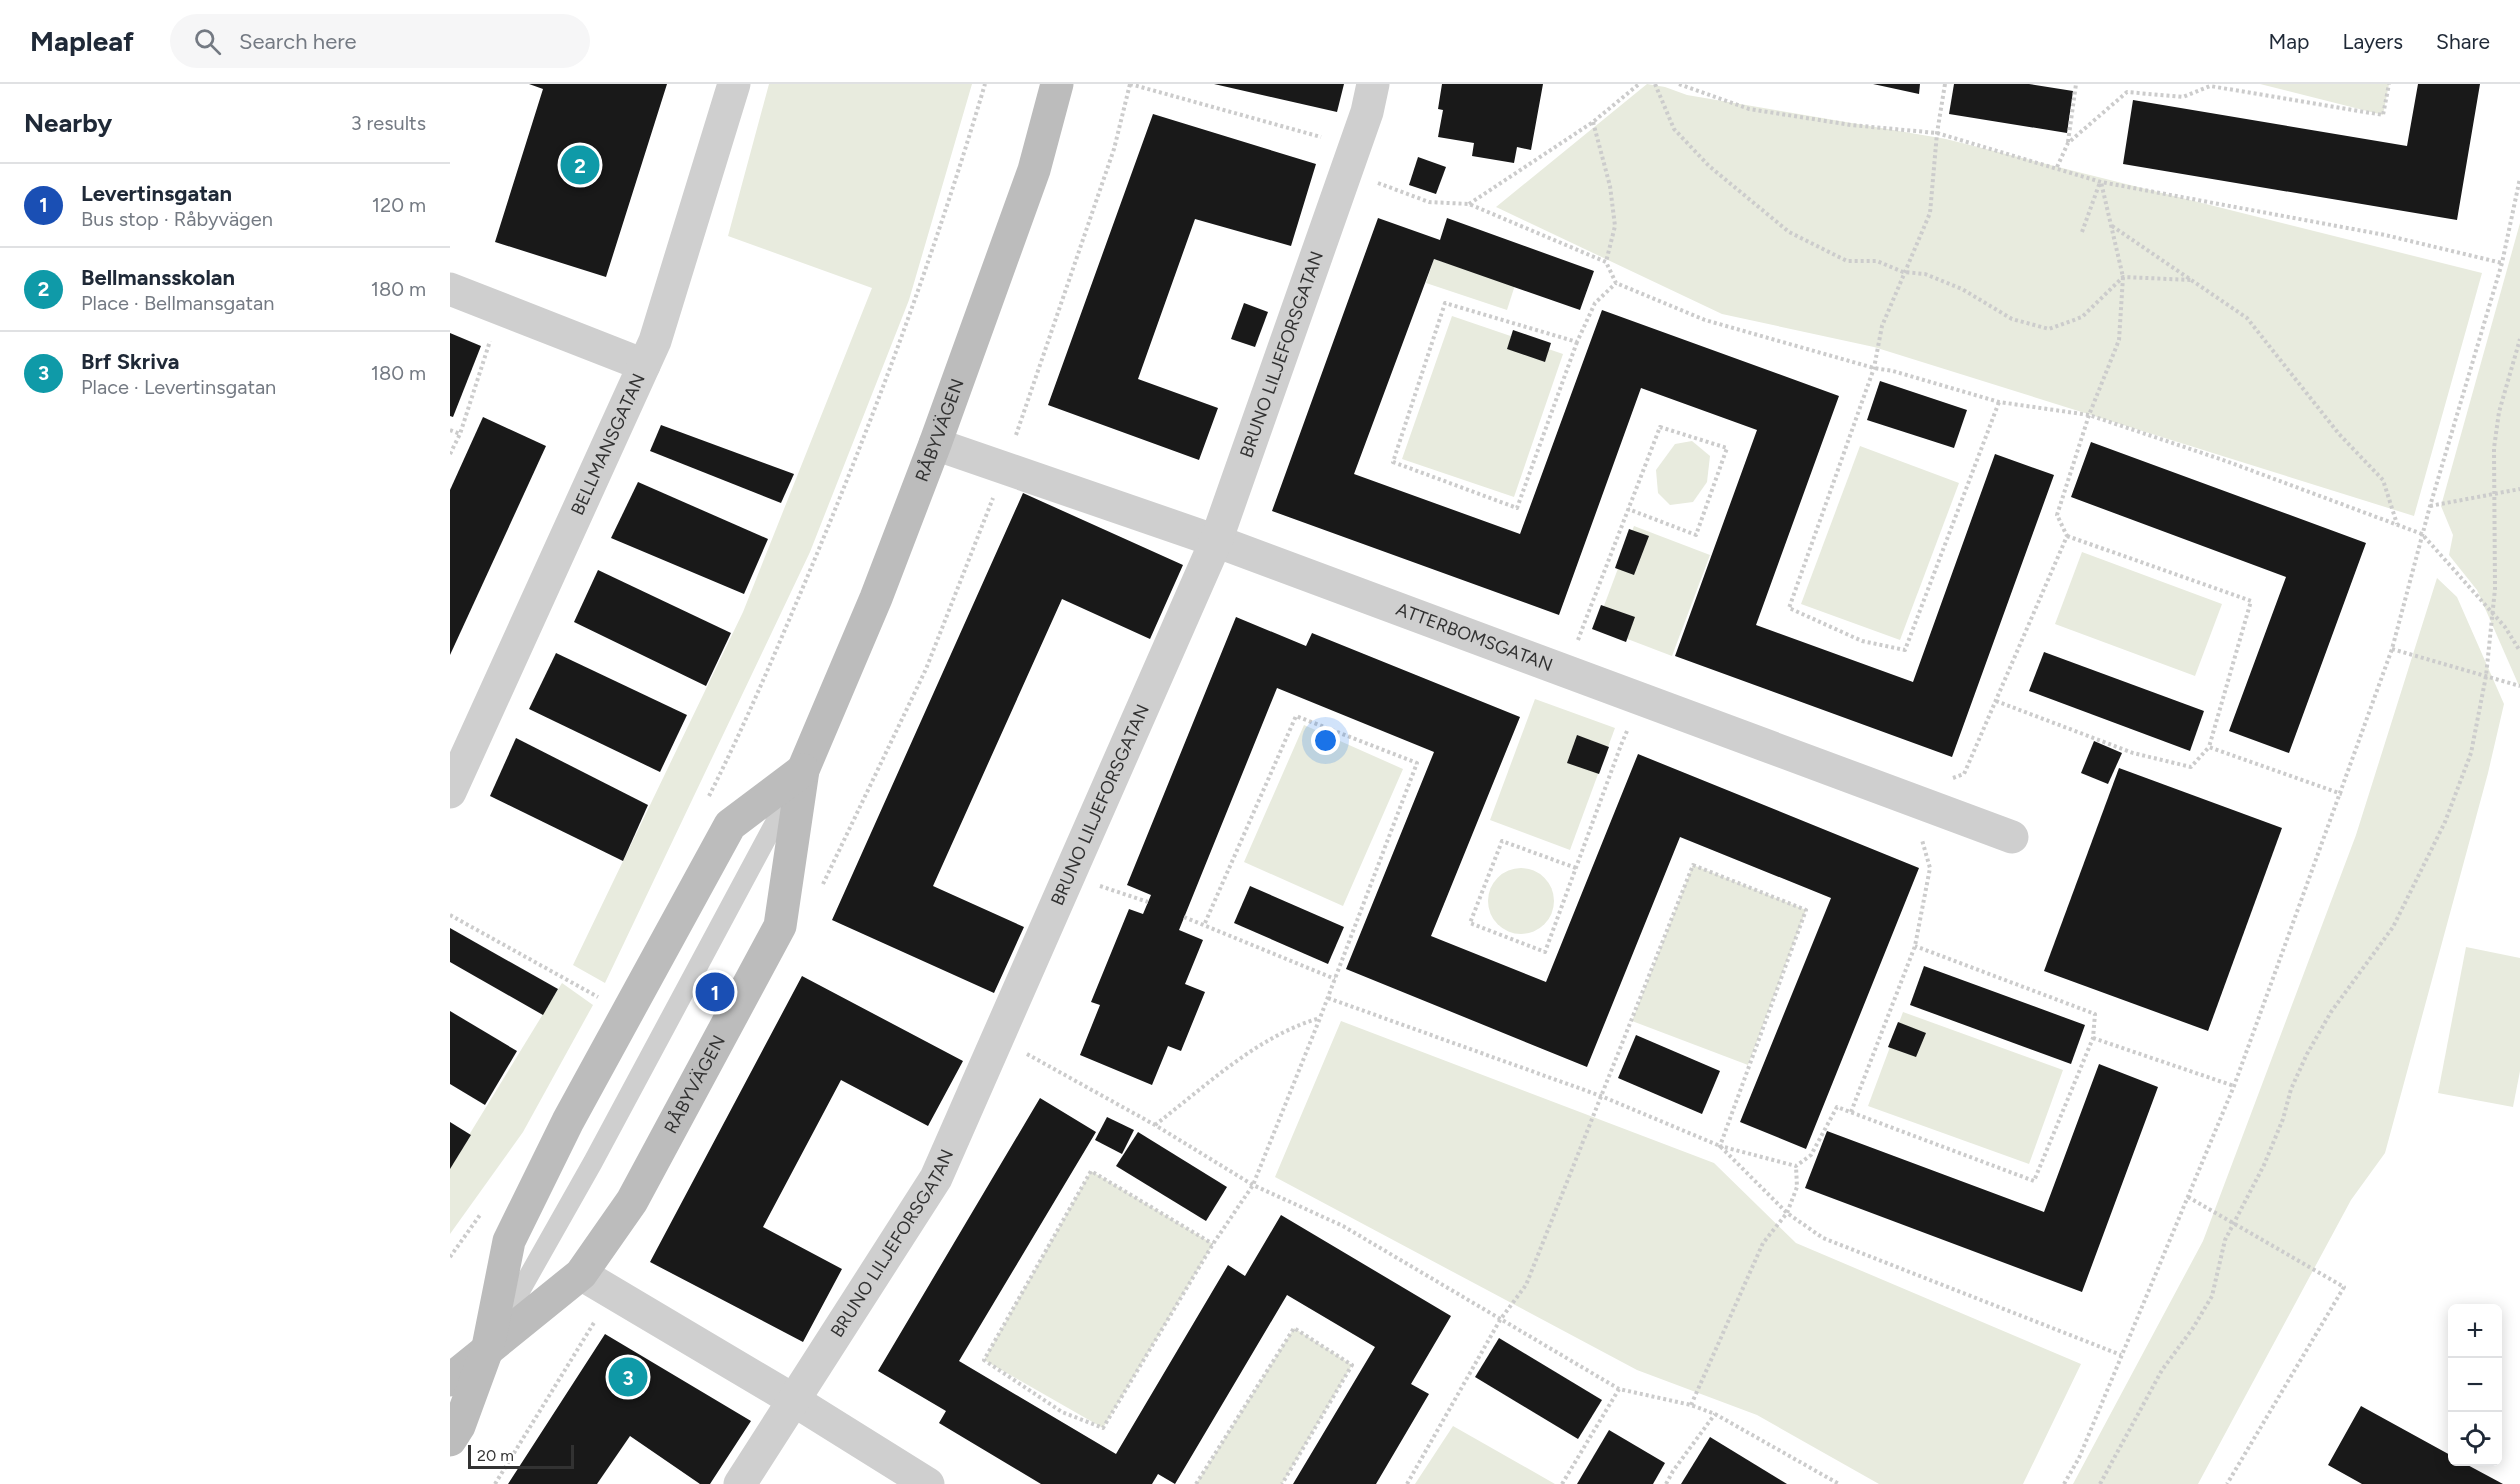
<!DOCTYPE html>
<html lang="en">
<head>
<meta charset="utf-8">
<style>
	body { margin:0; font-family:Figtree,sans-serif; background:#f6f6f7; color:#1f2937 }
	.controls { position:absolute; right:18px; bottom:18px; display:grid; overflow:hidden; border-radius:9px; box-shadow:0 3px 15px #0003 }
	.controls button { width:54px; height:54px; display:grid; place-items:center; padding:0; border:0; border-bottom:2px solid #e0e1e3; background:#fff; color:#1f2937; font:30px sans-serif }
	.scale { position:absolute; left:18px; bottom:15px; width:106px; box-sizing:border-box; padding-left:6px; border:3px solid #323232; border-top:0; font-size:16px; line-height:21px; white-space:nowrap; color:#323232; -webkit-text-stroke:4px #fff; paint-order:stroke }
	.you { position:absolute; left:876px; top:657px; width:21px; height:21px; margin:-15px; border:4px solid #fff; border-radius:50%; background:#1a73e8; box-shadow:0 0 0 9px #1a73e833 }
	.badge { display:grid; place-items:center; width:39px; height:39px; border-radius:50%; background:#111827; color:#fff; font-size:20px; font-weight:700 }
	.pin { position:absolute; translate:-50% -50%; border:3px solid #fff; box-shadow:0 2px 6px #0006 }
	.list { margin:0; padding:0; list-style:none }
	h2 { display:flex; justify-content:space-between; align-items:center; height:78px; margin:0; padding:0 24px; font-size:26px }
	h2 small { font-size:20px; font-weight:400; color:#747a83 }
	.list li { display:grid; grid-template-columns:39px 1fr auto; gap:18px; align-items:center; box-sizing:border-box; height:84px; padding:0 24px; border-top:2px solid #e0e1e3 }
	.list b { display:block; font-size:22px; white-space:nowrap }
	.list p { margin:0; font-size:20px; white-space:nowrap; color:#747a83 }
	.list em { font-size:20px; font-style:normal; color:#747a83 }
	.icon { flex:none; width:33px; height:33px; fill:none; stroke:currentColor; stroke-width:2; stroke-linecap:round; stroke-linejoin:round }
	.map { position:relative; flex:none; width:2070px; height:1400px; overflow:hidden }
	header { display:flex; align-items:center; gap:36px; box-sizing:border-box; height:84px; padding:0 30px; background:#fff; border-bottom:2px solid #e0e1e3 }
	header strong { font-size:28px }
	nav { display:flex; gap:33px; margin-inline-start:auto; font-size:21px }
	.search { width:420px; height:54px; background:#f6f6f7; display:flex; align-items:center; gap:15px; box-sizing:border-box; padding:0 21px; border-radius:33px; color:#747a83; font-size:22px }
	main { display:flex }
	aside { flex:1; background:#fff }
	.map>svg:first-child { display:block }
	.green { fill:#e8ebde }
	.building { fill:#191919 }
	.lines { fill:none; stroke-linecap:round; stroke-linejoin:round }
	.path { stroke:#ccc; stroke-width:4; stroke-dasharray:3 3; stroke-linecap:butt }
	.service { stroke:#cfcfcf; stroke-width:20 }
	.minor { stroke:#cfcfcf; stroke-width:33 }
	.secondary { stroke:#bcbcbc; stroke-width:33 }
	.labels { text-anchor:middle; dominant-baseline:central; stroke-width:6; stroke-linejoin:round; paint-order:stroke }
	.street-label { font-size:18px; fill:#323232; stroke:#fff }
</style>
</head>
<body>
<header>
<strong>Mapleaf</strong>
<div class="search"><svg class="icon" aria-label="search" viewBox="0 0 24 24"><circle cx="10" cy="10" r="6"/><path d="M15 15l6 6"/></svg>Search here</div>
<nav><a>Map</a><a>Layers</a><a>Share</a></nav>
</header>
<main>
<aside>
<h2>Nearby<small>3 results</small></h2>
<ul class="list">
<li><span class="badge" style="background:#1a4fb4">1</span><div><b>Levertinsgatan</b><p>Bus stop · Råbyvägen</p></div><em>120 m</em></li>
<li><span class="badge" style="background:#0f9aa8">2</span><div><b>Bellmansskolan</b><p>Place · Bellmansgatan</p></div><em>180 m</em></li>
<li><span class="badge" style="background:#0f9aa8">3</span><div><b>Brf Skriva</b><p>Place · Levertinsgatan</p></div><em>180 m</em></li>
</ul>
</aside>
<div class="map">
<svg width="2070" height="1400" viewBox="0 0 2070 1400">
	<rect width="100%" height="100%" fill="#fff"/>
	<g class="green">
		<polygon points="319,0 522,0 459,216 360,468 155,899 123,881 293,528 422,204 278,152"/>
		<polygon points="1197,0 1215,3 1237,11 1496,55 2032,189 1964,432 1424,263 1272,230 1046,123"/>
		<polygon points="1810,0 1939,0 1933,31"/>
		<polygon points="2070,139 2070,604 2027,506 1999,471 2003,451 1991,422"/>
		<polygon points="984,175 1065,201 1057,226 976,199"/>
		<polygon points="1002,232 1113,270 1064,413 952,375"/>
		<polygon points="1242,357 1260,372 1257,398 1243,418 1220,421 1208,409 1206,386 1225,360"/>
		<polygon points="1410,362 1509,399 1450,556 1351,520"/>
		<polygon points="1184,442 1260,471 1222,572 1146,543"/>
		<polygon points="1632,468 1772,520 1745,592 1605,540"/>
		<polygon points="1987,494 2007,513 2054,620 2038,689 1935,1069 1901,1116 1748,1400 1623,1400 1753,1157 1906,751"/>
		<polygon points="1085,615 1165,644 1120,766 1040,736"/>
		<polygon points="854,641 953,685 893,822 794,778"/>
		<polygon points="1243,781 1356,826 1298,981 1182,937"/>
		<circle cx="1071" cy="817" r="33"/>
		<polygon points="2016,863 2070,874 2070,987 2063,1023 1988,1009"/>
		<polygon points="112,899 143,921 73,1048 0,1150 0,1082"/>
		<polygon points="1453,928 1613,986 1579,1080 1418,1022"/>
		<polygon points="891,937 1264,1079 1346,1159 1631,1280 1573,1400 1429,1400 1307,1331 1187,1286 825,1093"/>
		<polygon points="641,1087 763,1160 653,1344 534,1276"/>
		<polygon points="844,1244 902,1281 832,1400 746,1400"/>
		<polygon points="1003,1342 1105,1400 965,1400"/>
	</g>
	<g class="building">
		<polygon points="79,0 217,0 156,193 45,158 93,5"/>
		<polygon points="764,0 894,0 887,28"/>
		<polygon points="992,0 1093,0 1081,66 1067,63 1064,79 1022,72 1024,59 988,53 993,26 988,25"/>
		<polygon points="1423,0 1470,0 1469,10"/>
		<polygon points="1504,0 1579,0 1623,7 1617,49 1499,30"/>
		<polygon points="1968,0 2030,0 2007,136 1673,80 1683,16 1957,62"/>
		<polygon points="703,30 866,80 841,162 745,135 688,295 768,324 749,376 598,321"/>
		<polygon points="968,73 996,83 986,110 959,101"/>
		<polygon points="928,134 990,156 997,134 1144,187 1130,226 984,175 904,390 1070,450 1152,226 1389,312 1306,541 1463,598 1545,370 1604,391 1502,673 1225,572 1307,346 1191,304 1109,531 822,427"/>
		<polygon points="794,219 818,228 805,263 781,255"/>
		<polygon points="1063,246 1101,259 1095,278 1057,265"/>
		<polygon points="0,249 31,262 3,333 0,332"/>
		<polygon points="1430,297 1517,326 1504,364 1417,336"/>
		<polygon points="33,333 96,362 0,571 0,406"/>
		<polygon points="211,341 344,390 331,419 200,367"/>
		<polygon points="1641,358 1916,459 1839,669 1779,647 1836,493 1621,413"/>
		<polygon points="188,398 318,455 294,510 161,454"/>
		<polygon points="573,409 733,481 700,555 612,515 483,802 574,843 544,909 382,836"/>
		<polygon points="1179,445 1199,452 1184,491 1165,484"/>
		<polygon points="148,486 281,549 256,602 124,538"/>
		<polygon points="1151,521 1185,533 1176,558 1142,545"/>
		<polygon points="786,533 856,562 862,549 1070,633 981,852 1096,898 1188,670 1469,784 1356,1065 1290,1038 1381,814 1230,753 1137,983 896,885 984,668 827,604 729,846 753,856 735,900 755,908 731,967 718,962 702,1001 630,971 650,921 641,918 679,825 693,830 701,811 677,801"/>
		<polygon points="1594,568 1754,627 1740,667 1579,607"/>
		<polygon points="106,569 237,631 210,688 79,625"/>
		<polygon points="1127,651 1159,663 1149,690 1117,679"/>
		<polygon points="66,654 198,721 173,777 40,712"/>
		<polygon points="1644,657 1672,669 1658,700 1631,689"/>
		<polygon points="1669,684 1832,744 1758,947 1594,887"/>
		<polygon points="800,802 894,843 878,880 784,839"/>
		<polygon points="0,844 108,905 93,931 0,878"/>
		<polygon points="1474,882 1635,941 1621,980 1460,921"/>
		<polygon points="352,892 513,977 478,1042 391,996 313,1143 392,1185 353,1258 200,1178"/>
		<polygon points="0,927 67,967 35,1021 0,1000"/>
		<polygon points="1448,938 1476,949 1466,973 1438,963"/>
		<polygon points="1186,951 1270,987 1252,1030 1168,994"/>
		<polygon points="1649,980 1708,1003 1632,1208 1355,1104 1377,1047 1594,1128"/>
		<polygon points="590,1014 646,1048 509,1277 666,1370 778,1181 795,1192 831,1131 1001,1232 961,1300 979,1310 926,1400 843,1400 925,1263 837,1211 725,1400 708,1390 702,1400 591,1400 489,1339 496,1327 428,1287"/>
		<polygon points="657,1033 684,1046 672,1070 645,1056"/>
		<polygon points="0,1038 21,1051 0,1085"/>
		<polygon points="688,1048 777,1103 756,1137 666,1082"/>
		<polygon points="155,1250 301,1337 260,1400 250,1400 180,1352 147,1400 58,1400"/>
		<polygon points="1049,1254 1152,1316 1128,1355 1025,1293"/>
		<polygon points="1911,1322 2002,1372 2002,1378 2012,1378 2053,1400 1912,1400 1878,1381"/>
		<polygon points="1159,1346 1215,1379 1203,1400 1127,1400"/>
		<polygon points="1260,1353 1337,1400 1231,1400"/>
	</g>
	<g class="lines">
		<g class="path">
			<polyline points="680,0 871,53"/>
			<polyline points="1205,0 1224,45 1259,82 1339,148 1397,177 1427,177 1453,188 1475,190 1512,205 1562,235 1599,245 1632,233 1673,193 1742,196"/>
			<polyline points="1229,0 1299,25 1401,41 1487,49 1651,98 1935,151 2052,179"/>
			<polyline points="1495,0 1487,49 1480,129 1432,242 1424,284 1339,524 1412,557 1455,566 1549,318"/>
			<polyline points="1143,38 1160,102 1165,142 1156,178"/>
			<polyline points="1618,58 1626,0"/>
			<polyline points="1607,83 1618,59 1677,8 1733,13 1760,2 1933,31 1939,0"/>
			<polyline points="928,99 979,118 1019,120 1156,178 1166,199 1255,236 1424,284 1443,287 1549,318 1639,331 1776,377 1972,450 2055,543 2070,567"/>
			<polyline points="1019,120 1143,38 1189,0"/>
			<polyline points="1662,142 1797,234 1889,350 1933,396 1947,440"/>
			<polyline points="1632,148 1650,98"/>
			<polyline points="1127,258 1067,424 943,378 995,219 1127,258 1145,219 1166,199"/>
			<polyline points="0,346 10,350"/>
			<polyline points="566,351 664,65 680,0"/>
			<polyline points="0,370 10,350 40,257"/>
			<polyline points="1980,422 2070,405"/>
			<polyline points="1617,452 1801,517 1759,663"/>
			<polyline points="1128,556 1134,540 1210,343 1277,364 1246,451 1178,425"/>
			<polyline points="1942,565 2070,602"/>
			<polyline points="1546,617 1683,669 1741,683 1759,663 1892,710"/>
			<polyline points="1503,694 1514,690 1617,452 1607,431 1639,331 1669,256 1673,193 1651,98"/>
			<path d="M 259,712 C 295,641 325,569 356,496 C 424,334 485,169 535,0"/>
			<polyline points="1126,784 1052,757 1020,839 1095,868 1171,661 1177,647"/>
			<polyline points="373,800 476,585 543,414"/>
			<polyline points="650,802 698,818"/>
			<polyline points="0,831 148,913"/>
			<polyline points="734,833 885,895"/>
			<polyline points="755,839 846,632 967,679 870,934 803,1101 763,1160 653,1344 612,1328 534,1276 641,1087 763,1160"/>
			<polyline points="878,914 1151,1012 1270,1062 1337,1129 1373,1154 1671,1271"/>
			<polyline points="1643,954 1784,1002"/>
			<polyline points="577,970 705,1041 803,1101 893,1142 1169,1305 1241,1321 1265,1330 1389,1400"/>
			<polyline points="1401,1028 1465,862 1480,784 1472,756"/>
			<path d="M 705,1041 C 756,1002 807,952 870,934"/>
			<polyline points="1738,1113 1894,1203 1777,1400"/>
			<polyline points="0,1173 30,1131"/>
			<polyline points="1241,1321 1313,1159 1337,1129 1347,1103 1346,1082"/>
			<polyline points="45,1400 145,1237"/>
			<polyline points="746,1400 844,1244 902,1281 832,1400"/>
			<polyline points="957,1400 1050,1236 1076,1201 1243,781 1356,826 1270,1062 1346,1082 1361,1071 1387,1023 1584,1097 1643,954 1645,930 1465,862"/>
			<polyline points="1112,1400 1169,1305"/>
			<polyline points="1216,1400 1223,1387 1265,1330"/>
			<polyline points="1614,1400 1629,1374 1784,1002 1942,565 1980,422 2052,179 2070,94"/>
			<polyline points="1650,1400 1712,1286 1743,1244 1762,1212 1775,1156 1814,1081 1833,1035 1841,1005 1857,970 1881,928 1943,843 1995,738 2021,669 2036,592 2045,505 2044,364 2049,328 2070,255"/>
		</g>
		<polyline class="service" points="52,1239 143,1078 342,707"/>
		<g class="minor">
			<polyline points="0,205 194,281"/>
			<path id="s1" d="M 485,360 L 766,457 L 1562,753"/>
			<path id="s2" d="M 0,708 L 205,257 L 284,0"/>
			<polyline points="131,1190 345,1317 478,1400"/>
			<path id="s3" d="M 290,1400 L 486,1094 L 766,457 L 917,28 L 923,0"/>
		</g>
		<g class="secondary">
			<path id="s4" d="M 0,1296 L 131,1190 L 182,1117 L 330,842 L 353,686 L 426,514 L 485,360 L 584,86 L 607,0"/>
			<polyline points="0,1356 9,1342 38,1263 59,1157 118,1037 280,741 353,686"/>
		</g>
	</g>
	<g class="labels">
		<g class="street-label">
			<text stroke="none"><textPath href="#s3" startOffset="1257">BRUNO LILJEFORSGATAN</textPath></text>
			<text stroke="none"><textPath href="#s4" startOffset="1094">RÅBYVÄGEN</textPath></text>
			<text stroke="none"><textPath href="#s2" startOffset="382">BELLMANSGATAN</textPath></text>
			<text stroke="none"><textPath href="#s1" startOffset="573">ATTERBOMSGATAN</textPath></text>
			<text stroke="none"><textPath href="#s3" startOffset="771">BRUNO LILJEFORSGATAN</textPath></text>
			<text stroke="none"><textPath href="#s4" startOffset="390">RÅBYVÄGEN</textPath></text>
			<text stroke="none"><textPath href="#s3" startOffset="285">BRUNO LILJEFORSGATAN</textPath></text>
		</g>
	</g>
</svg>
<div class="controls">
<button>+</button>
<button>−</button>
<button><svg class="icon" aria-label="locate" viewBox="0 0 24 24"><circle cx="12" cy="12" r="6"/><path d="M12 2v4M12 18v4M2 12h4M18 12h4"/></svg></button>
</div>
<div class="scale">20 m</div>
<div class="you"></div>
<div class="pin badge" style="left:265px;top:908px;background:#1a4fb4">1</div>
<div class="pin badge" style="left:130px;top:81px;background:#0f9aa8">2</div>
<div class="pin badge" style="left:178px;top:1293px;background:#0f9aa8">3</div>
</div>
</main>
</body>
</html>
